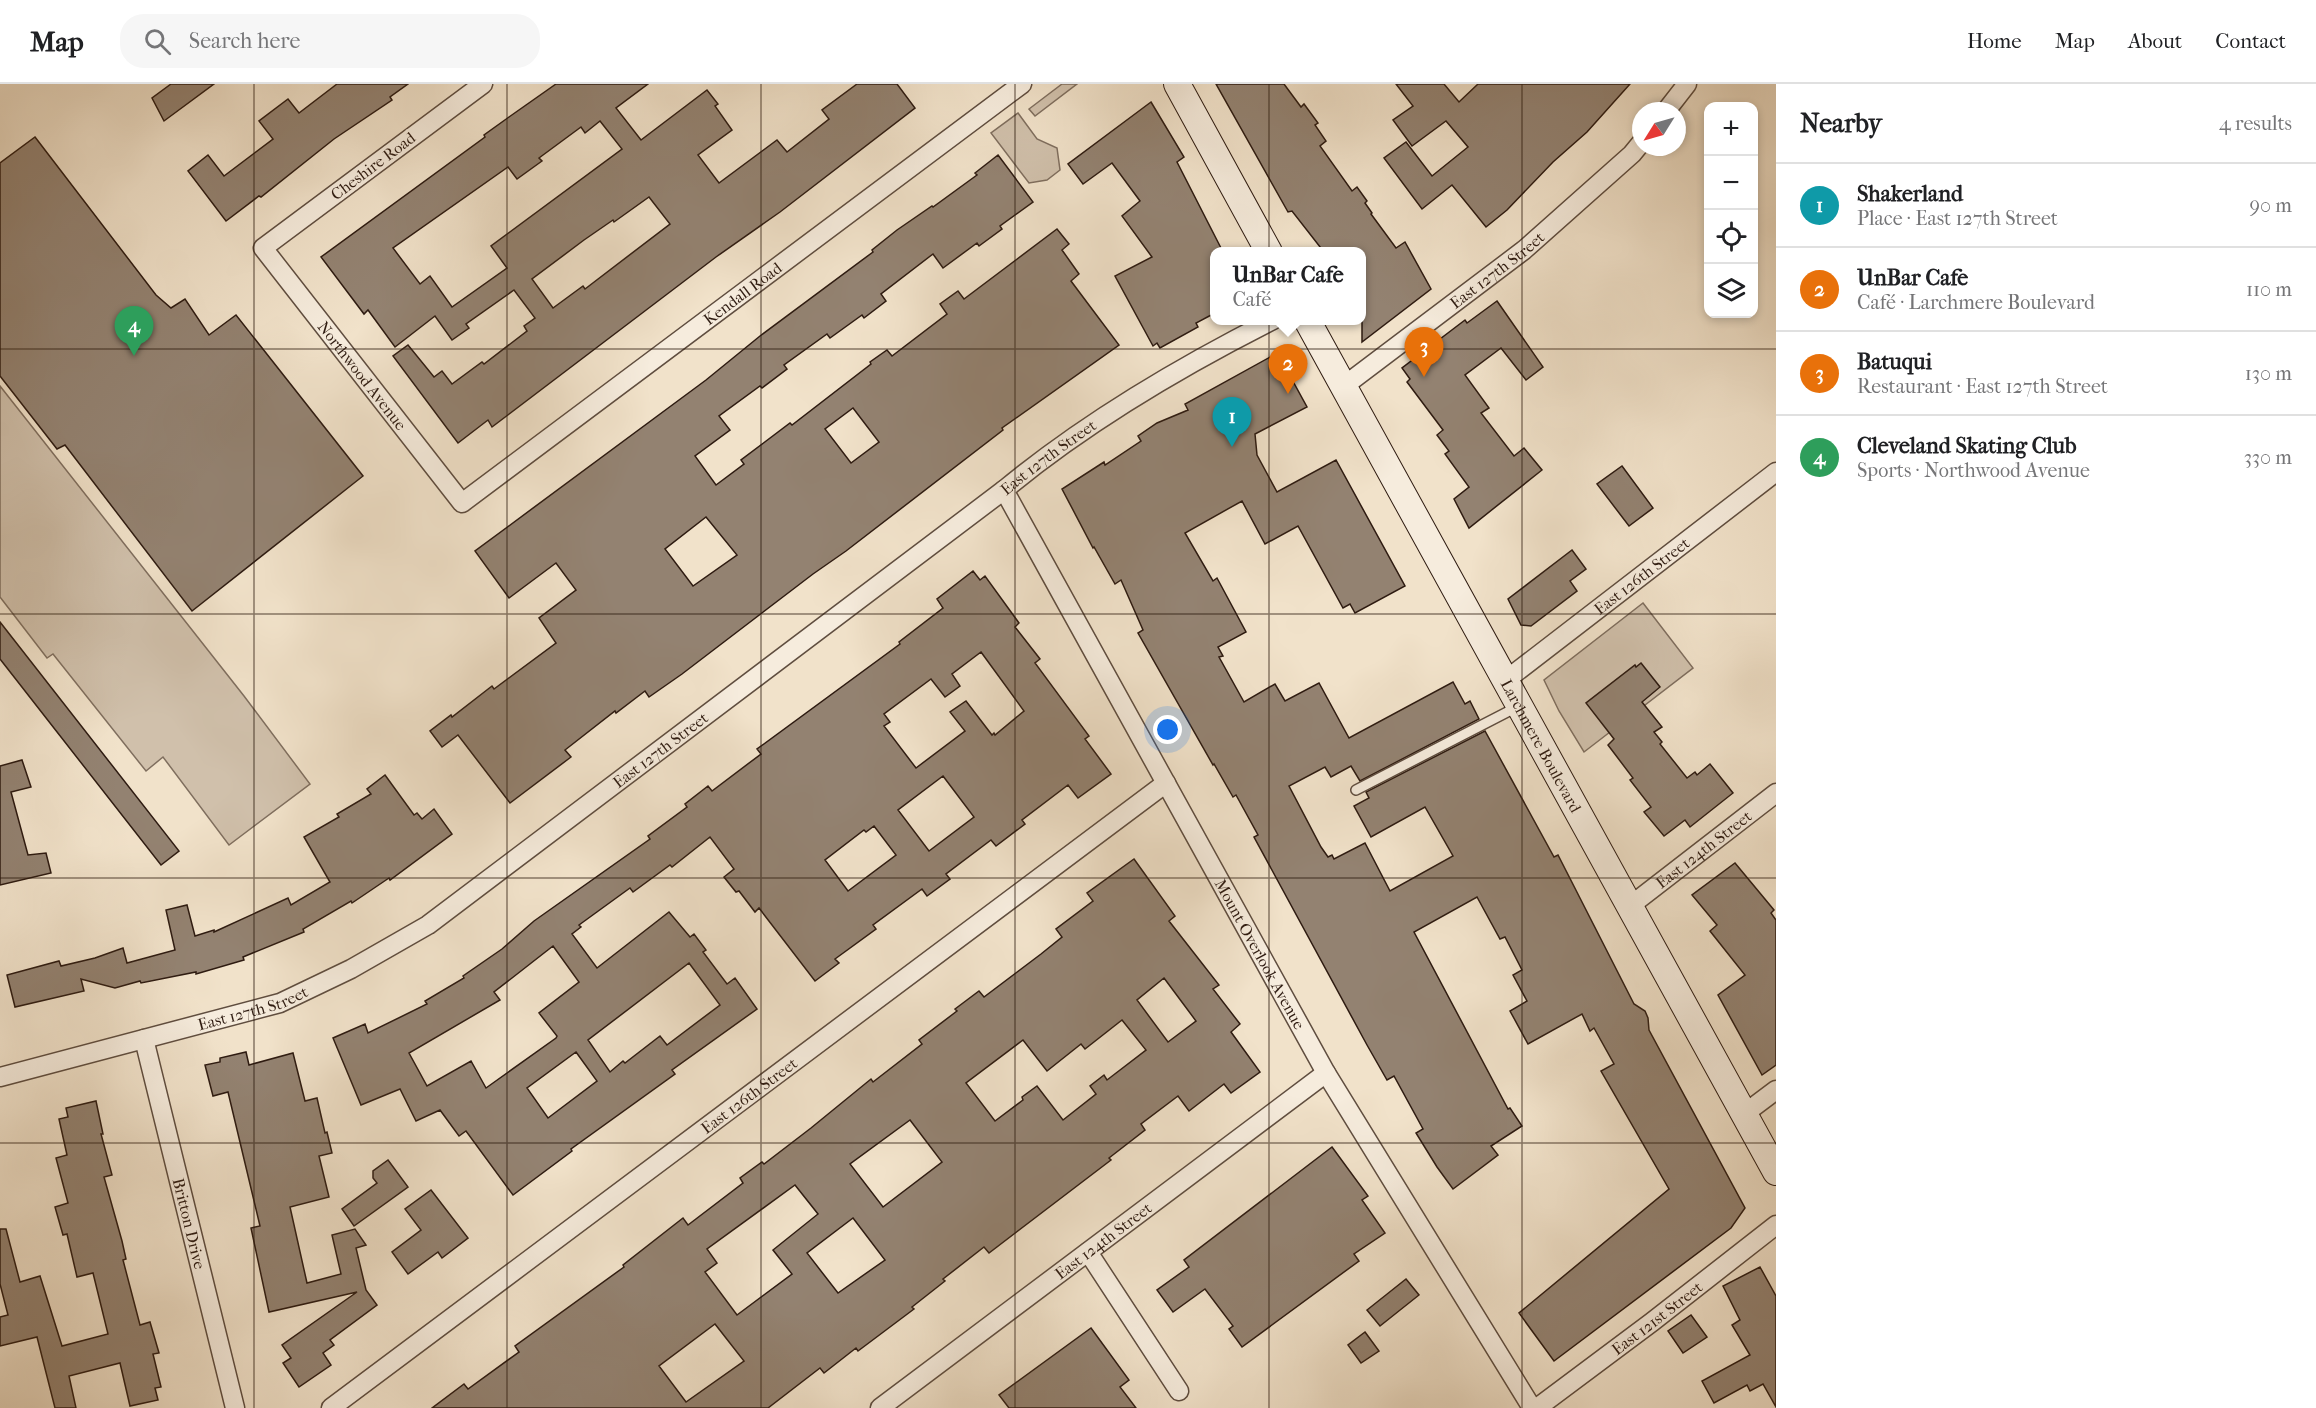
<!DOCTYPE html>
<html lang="en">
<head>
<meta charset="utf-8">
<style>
	body { margin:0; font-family:"IM FELL French Canon",serif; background:#f6f6f6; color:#202124 }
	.controls { position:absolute; right:18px; top:18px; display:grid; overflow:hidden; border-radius:12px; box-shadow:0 3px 9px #0003 }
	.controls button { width:54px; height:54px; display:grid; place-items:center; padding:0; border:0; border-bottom:2px solid #e0e0e0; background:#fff; color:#202124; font:30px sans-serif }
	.compass { position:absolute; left:1632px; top:18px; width:54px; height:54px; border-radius:50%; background:#fff; box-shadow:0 3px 9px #0003; rotate:233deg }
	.you { position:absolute; left:1168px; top:646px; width:21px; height:21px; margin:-15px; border:4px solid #fff; border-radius:50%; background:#1a73e8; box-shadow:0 0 0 9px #1a73e833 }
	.badge { display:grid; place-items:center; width:39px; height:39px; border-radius:50%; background:#8f2418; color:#fff; font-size:20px; font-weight:700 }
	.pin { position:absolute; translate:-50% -50px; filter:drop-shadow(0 2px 3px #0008) }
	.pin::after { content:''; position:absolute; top:32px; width:21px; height:18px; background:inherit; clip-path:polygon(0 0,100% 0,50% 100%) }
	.popup { position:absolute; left:1210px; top:163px; width:156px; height:78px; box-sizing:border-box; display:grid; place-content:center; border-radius:12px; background:#fff; filter:drop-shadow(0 2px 4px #0005); font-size:20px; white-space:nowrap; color:#757577 }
	.popup b { font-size:22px; color:#202124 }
	.popup::after { content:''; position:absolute; left:50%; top:100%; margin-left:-12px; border:12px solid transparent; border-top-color:#fff }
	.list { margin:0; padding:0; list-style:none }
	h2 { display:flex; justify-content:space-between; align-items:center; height:78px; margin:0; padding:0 24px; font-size:26px }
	h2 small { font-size:20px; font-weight:400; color:#757577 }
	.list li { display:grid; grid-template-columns:39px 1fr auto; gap:18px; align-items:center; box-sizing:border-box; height:84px; padding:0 24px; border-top:2px solid #e0e0e0 }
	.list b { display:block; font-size:22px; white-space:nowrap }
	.list p { margin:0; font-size:20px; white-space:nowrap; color:#757577 }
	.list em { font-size:20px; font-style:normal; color:#757577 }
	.icon { flex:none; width:33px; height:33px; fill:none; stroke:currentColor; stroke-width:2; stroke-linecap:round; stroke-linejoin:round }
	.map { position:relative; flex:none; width:1776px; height:1324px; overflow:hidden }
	header { display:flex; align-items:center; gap:36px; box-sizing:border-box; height:84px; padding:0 30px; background:#fff; border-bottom:2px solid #e0e0e0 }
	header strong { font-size:28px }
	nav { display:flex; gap:33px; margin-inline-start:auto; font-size:21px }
	.search { width:420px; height:54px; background:#f6f6f6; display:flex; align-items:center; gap:15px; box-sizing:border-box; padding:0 21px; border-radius:24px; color:#757577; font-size:22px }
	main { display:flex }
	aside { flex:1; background:#fff }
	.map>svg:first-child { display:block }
	.green { fill:#d0c0ab; stroke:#7f6e5e; stroke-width:1.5 }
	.building { fill:#938271; stroke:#2e1b11; stroke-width:1.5; fill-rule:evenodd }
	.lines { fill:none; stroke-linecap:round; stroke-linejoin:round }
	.lane-casing { stroke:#5f4d3f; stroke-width:12 }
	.street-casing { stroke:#5f4d3f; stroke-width:21 }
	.secondary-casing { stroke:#2e1b11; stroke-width:28 }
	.lane { stroke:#f6ecdd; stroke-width:9 }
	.street { stroke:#f6ecdd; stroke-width:18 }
	.secondary { stroke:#f6ecdd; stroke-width:26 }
	.grid { fill:none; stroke:#2e1b11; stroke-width:1.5; stroke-opacity:0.55 }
	.labels { text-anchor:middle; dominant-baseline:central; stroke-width:6; stroke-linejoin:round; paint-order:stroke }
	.street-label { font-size:16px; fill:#2e1b11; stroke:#f6ecdd }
</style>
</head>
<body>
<header>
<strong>Map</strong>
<div class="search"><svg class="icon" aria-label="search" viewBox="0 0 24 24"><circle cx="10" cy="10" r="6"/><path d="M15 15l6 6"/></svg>Search here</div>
<nav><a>Home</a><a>Map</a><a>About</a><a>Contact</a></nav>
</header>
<main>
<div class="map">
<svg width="1776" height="1324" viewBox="0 0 1776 1324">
	<rect width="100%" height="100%" fill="#f1e2ca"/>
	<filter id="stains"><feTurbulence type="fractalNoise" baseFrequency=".00333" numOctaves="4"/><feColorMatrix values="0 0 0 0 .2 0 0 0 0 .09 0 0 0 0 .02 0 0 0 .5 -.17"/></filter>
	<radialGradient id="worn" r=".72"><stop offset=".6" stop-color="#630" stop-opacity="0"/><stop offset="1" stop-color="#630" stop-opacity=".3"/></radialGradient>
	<g class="green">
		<polygon points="1062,0 1077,0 1035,32 1029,25"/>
		<polygon points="1018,29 1037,55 1057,64 1060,86 1047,96 1029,99 991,49"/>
		<polygon points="0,302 244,612 310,700 229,761 163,673 146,687 53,570 47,574 0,513"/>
		<polygon points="1643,519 1693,584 1584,668 1559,627 1544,596"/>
	</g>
	<g class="building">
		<polygon points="171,0 214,0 164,37 152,14"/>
		<polygon points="337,0 408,0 390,13 392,16 334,55 261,113 259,112 226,137 188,87 208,71 224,92 273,55 259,37 288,15 299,29"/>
		<path d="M 556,0 L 648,0 L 616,24 L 641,56 L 707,6 L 718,20 L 715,22 L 732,46 L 698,71 L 719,99 L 777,56 L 787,68 L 829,35 L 822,26 L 857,0 L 897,0 L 915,24 L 780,128 L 716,173 L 492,343 L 488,336 L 458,359 L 393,272 L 408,261 L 434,293 L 442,287 L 452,300 L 482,278 L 484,280 L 527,247 L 524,242 L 535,234 L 514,206 L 466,240 L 469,244 L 452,256 L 435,232 L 395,263 L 368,226 L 364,230 L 321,173 L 485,53 L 484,51 L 509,33 ZM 600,37 L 622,65 L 491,162 L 507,184 L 452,223 L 430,192 L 420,200 L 393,164 L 508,83 L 517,95 L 542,77 L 539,74 L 581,43 L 585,49 ZM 649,113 L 670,140 L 585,205 L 583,202 L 553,224 L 532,195 L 584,156 L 613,136 L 614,138 Z"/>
		<polygon points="1216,0 1284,0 1301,23 1304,20 1318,39 1315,41 1326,57 1320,62 1352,107 1357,103 1367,117 1365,119 1372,129 1371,130 1396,164 1405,158 1431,205 1362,258 1362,168 1324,168 1292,127 1288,128"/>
		<polygon points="1396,0 1444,0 1459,18 1478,0 1630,0 1587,48 1553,78 1507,126 1486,143 1452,101 1422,125 1384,74 1406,58 1432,92 1468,63 1446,37 1412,62 1393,36 1413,22"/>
		<polygon points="1151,18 1184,73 1177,78 1223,168 1215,168 1215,229 1196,239 1198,243 1160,264 1157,259 1153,262 1115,192 1152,173 1122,132 1140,117 1112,79 1083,100 1068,80"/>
		<polygon points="35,53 156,211 171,224 185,215 209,251 236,231 363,392 192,527 65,361 57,365 0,292 0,79"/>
		<path d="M 998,71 L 1033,118 L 1000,142 L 1002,145 L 979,162 L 977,159 L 943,184 L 933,170 L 881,210 L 886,217 L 864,234 L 862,231 L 830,254 L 827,250 L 784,281 L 787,285 L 762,304 L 760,302 L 719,332 L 730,346 L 695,372 L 716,401 L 744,380 L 741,376 L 790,339 L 792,341 L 871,280 L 870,278 L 887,266 L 892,272 L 947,230 L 940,220 L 958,207 L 964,215 L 1057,145 L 1069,160 L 1062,166 L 1079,190 L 1071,197 L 1119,261 L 1002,344 L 1003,346 L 846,467 L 813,490 L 682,590 L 649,613 L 645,607 L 616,629 L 615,627 L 565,666 L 571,673 L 510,719 L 458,651 L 442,663 L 430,647 L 451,631 L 452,633 L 492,602 L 494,605 L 556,559 L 539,534 L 576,506 L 556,479 L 509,514 L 475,467 L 706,296 L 760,252 L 873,168 L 872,166 L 897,146 L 932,122 L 933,123 L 977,91 L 975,89 ZM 853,324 L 879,358 L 851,379 L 825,345 ZM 706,433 L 737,471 L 693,502 L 665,465 Z"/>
		<polygon points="1497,217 1543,283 1526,296 1501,264 1465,291 1489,324 1481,329 1514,372 1524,364 1542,386 1469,444 1454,415 1469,403 1445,370 1449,367 1437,351 1443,346 1407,298 1410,295 1402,284 1465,236 1467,239"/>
		<polygon points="1272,272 1284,281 1307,323 1255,350 1257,371 1277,408 1336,376 1405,502 1355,529 1350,520 1343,524 1298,442 1265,460 1242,417 1185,449 1213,497 1217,494 1246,548 1218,563 1223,572 1219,573 1244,618 1275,600 1285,617 1319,599 1349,654 1453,598 1465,620 1470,617 1479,635 1360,697 1351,682 1331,693 1325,683 1289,702 1321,763 1328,773 1332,771 1334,775 1365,759 1390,807 1453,772 1425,723 1371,753 1354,722 1369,714 1366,708 1485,647 1554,773 1558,771 1634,920 1645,927 1648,934 1649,946 1745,1124 1731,1144 1554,1277 1519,1229 1669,1105 1601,987 1614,980 1594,944 1590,947 1582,930 1528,960 1510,927 1527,917 1513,891 1522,886 1505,853 1500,855 1477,813 1414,848 1508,1025 1510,1024 1522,1042 1491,1062 1498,1071 1453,1105 1437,1083 1416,1049 1423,1045 1394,992 1387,996 1367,961 1254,753 1258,751 1236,711 1233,713 1214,680 1213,681 1138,549 1143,546 1121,496 1115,500 1094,463 1093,464 1062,405 1104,378 1105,381 1141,357 1138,352 1157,339 1188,326 1185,320"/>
		<polygon points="1622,382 1653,424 1629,442 1597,400"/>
		<polygon points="1572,466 1586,485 1570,497 1577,507 1531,542 1521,541 1508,515"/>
		<path d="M 973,487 L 980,496 L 985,492 L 1019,539 L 1015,543 L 1040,575 L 1035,579 L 1089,652 L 1085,655 L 1111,690 L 1078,714 L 1068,701 L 1022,736 L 1025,740 L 996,762 L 991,756 L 946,790 L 950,795 L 927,812 L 922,805 L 873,841 L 876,845 L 835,875 L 839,879 L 815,897 L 759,824 L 755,828 L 739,807 L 736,808 L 724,793 L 734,785 L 710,753 L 672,783 L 670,781 L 633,808 L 630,804 L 579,841 L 581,843 L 572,850 L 597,884 L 669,828 L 690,853 L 694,850 L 706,866 L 703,868 L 727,900 L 735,894 L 757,925 L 672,986 L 675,990 L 571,1065 L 572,1067 L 513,1111 L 466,1047 L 459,1052 L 440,1026 L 416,1037 L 400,1005 L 361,1021 L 333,954 L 365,940 L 368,949 L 427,920 L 425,917 L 464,894 L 463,892 L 502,865 L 534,837 L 650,755 L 648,752 L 687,723 L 685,720 L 708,702 L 712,707 L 761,670 L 757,665 L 900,560 L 899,558 L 943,524 L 937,515 ZM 981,568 L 1024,627 L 995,651 L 994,649 L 992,651 L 966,617 L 950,628 L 965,647 L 916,684 L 884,642 L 890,638 L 884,630 L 931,595 L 945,613 L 960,602 L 952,590 ZM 943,692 L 974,733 L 929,767 L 898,726 ZM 874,742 L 896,771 L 848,807 L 825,776 L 864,746 L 866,748 ZM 553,862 L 579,898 L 539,929 L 557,952 L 556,954 L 486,1004 L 471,977 L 427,1002 L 409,969 L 500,916 L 494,908 ZM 689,879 L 720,921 L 667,961 L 660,952 L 625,979 L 623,977 L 610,988 L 588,956 ZM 576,968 L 597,997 L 548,1034 L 527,1004 Z"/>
		<polygon points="0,538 179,767 161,781 0,575"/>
		<polygon points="1641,579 1660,603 1642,618 1662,643 1654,648 1662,658 1660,660 1687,694 1695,688 1697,691 1710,680 1733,709 1690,743 1685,736 1664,752 1644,728 1651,723 1630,696 1633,694 1608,661 1614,655 1586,619 1635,581 1636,583"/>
		<polygon points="22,676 31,703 11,708 28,771 46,769 51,789 0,801 0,682"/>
		<polygon points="385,691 414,731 417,729 422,735 434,725 452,750 390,796 389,794 352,819 351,817 303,845 304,848 243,873 244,876 196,890 196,888 141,899 140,897 115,904 81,895 84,907 15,923 7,891 59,877 61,882 95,874 123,864 127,879 175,866 166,826 187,821 195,852 214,846 214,848 288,814 291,821 330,798 304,753 339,733 337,730 371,710 367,705"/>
		<path d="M 1134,775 L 1175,832 L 1169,837 L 1219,901 L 1213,905 L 1240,940 L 1231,948 L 1260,988 L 1231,1009 L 1224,1000 L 1189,1027 L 1178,1012 L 1141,1040 L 1145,1046 L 1109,1074 L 1111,1076 L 989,1169 L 984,1163 L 943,1195 L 945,1197 L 912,1223 L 914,1225 L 858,1267 L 856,1264 L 824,1289 L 820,1284 L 768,1324 L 432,1324 L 464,1300 L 468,1305 L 519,1268 L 515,1262 L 624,1183 L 623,1181 L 683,1134 L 688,1141 L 743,1099 L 740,1094 L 762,1078 L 764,1080 L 811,1044 L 871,995 L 873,998 L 922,960 L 919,956 L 957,927 L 955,925 L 979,907 L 984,913 L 1041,870 L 1062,853 L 1056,845 L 1093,817 L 1087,809 ZM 1164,894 L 1196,937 L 1168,958 L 1137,916 ZM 1122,936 L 1146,966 L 1107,996 L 1104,991 L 1090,1002 L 1096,1010 L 1063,1036 L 1037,1002 L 1022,1013 L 1023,1016 L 995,1037 L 966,999 L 1023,956 L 1047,987 L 1081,960 L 1085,965 ZM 910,1036 L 942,1078 L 883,1123 L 850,1080 ZM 795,1101 L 818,1130 L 773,1166 L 792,1190 L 737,1231 L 705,1188 L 717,1179 L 707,1165 ZM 853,1134 L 885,1176 L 838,1209 L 807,1169 ZM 715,1240 L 744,1277 L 686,1318 L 659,1282 Z"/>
		<polygon points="1735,779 1774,826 1771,829 1776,836 1776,981 1762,991 1718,911 1745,891 1710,847 1717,841 1692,811"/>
		<polygon points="246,968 249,981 293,969 305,1017 317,1014 325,1049 327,1048 332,1069 319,1072 329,1113 290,1123 307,1199 341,1190 332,1151 355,1145 366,1161 356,1164 366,1206 377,1221 330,1256 334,1261 323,1269 331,1281 299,1303 283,1279 291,1274 282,1261 357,1208 269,1228 251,1144 260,1142 228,1008 213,1012 205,981 220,978 220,974"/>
		<polygon points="96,1017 103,1050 101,1050 112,1091 104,1093 122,1157 126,1175 123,1176 140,1241 150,1238 159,1269 153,1270 161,1303 155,1304 158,1316 130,1322 120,1279 69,1292 76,1324 55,1324 37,1253 0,1262 0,1233 8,1231 0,1200 0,1145 6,1145 20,1198 40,1192 62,1262 108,1250 93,1189 77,1193 67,1150 63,1151 55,1123 68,1119 56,1074 67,1071 59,1035 68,1033 66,1024"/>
		<polygon points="1332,1063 1368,1112 1362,1116 1385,1149 1354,1170 1359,1177 1242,1263 1229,1245 1233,1242 1205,1205 1173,1228 1157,1206 1189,1183 1184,1176"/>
		<polygon points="388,1076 408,1103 354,1142 342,1125 377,1099 373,1094 373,1087"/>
		<polygon points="431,1106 468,1154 442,1174 438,1168 408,1190 392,1168 421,1146 405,1125"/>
		<polygon points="1760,1183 1776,1212 1776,1323 1763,1300 1750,1307 1747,1301 1714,1319 1702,1297 1750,1271 1732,1241 1740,1236 1723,1202"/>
		<polygon points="1406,1195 1419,1211 1380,1242 1367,1226"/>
		<polygon points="1691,1231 1707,1253 1683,1269 1668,1247"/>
		<polygon points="1091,1244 1129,1296 1120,1303 1136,1324 1009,1324 999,1311"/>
		<polygon points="1365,1248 1379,1267 1361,1279 1348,1261"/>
	</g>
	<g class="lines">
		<g class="lane-casing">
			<polyline id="lane" points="1356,706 1517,623"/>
		</g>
		<g class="street-casing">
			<g id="street">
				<path id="s1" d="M 483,0 L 263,164 L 462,419 L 1022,0"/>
				<polyline points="1666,27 1687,0"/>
				<path id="s2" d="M 1344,302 L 1524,166 L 1632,70 L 1641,59"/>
				<path id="s3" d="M 1004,406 L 1326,989 L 1532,1324"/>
				<path id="s4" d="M 1506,596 L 1776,388"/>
				<path id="s5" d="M 1630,822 L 1776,709"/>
				<path id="s6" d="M 144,955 L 235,1324"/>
				<path id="s7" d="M 0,993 L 280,919 L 351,885 L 428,841 L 1004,406 C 1086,338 1178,284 1273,236"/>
				<polyline points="1744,1030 1776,1006"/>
				<polyline points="1088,1168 1179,1307"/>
				<path id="s8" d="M 331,1324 L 1166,699"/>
				<path id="s9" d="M 880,1324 L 1326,989"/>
				<path id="s10" d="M 1537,1324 L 1652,1238 L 1776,1141"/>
			</g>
		</g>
		<g class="secondary-casing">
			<g id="secondary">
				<polyline points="1177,0 1269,168"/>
				<path id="s11" d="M 1307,236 L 1776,1088"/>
			</g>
		</g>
		<use href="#lane" class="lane"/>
		<use href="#street" class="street"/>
		<use href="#secondary" class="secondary"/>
	</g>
	<path class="grid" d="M 254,0 L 254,1324M 507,0 L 507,1324M 761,0 L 761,1324M 1015,0 L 1015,1324M 1269,0 L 1269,1324M 1522,0 L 1522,1324M 0,265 L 1776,265M 0,530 L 1776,530M 0,794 L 1776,794M 0,1059 L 1776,1059"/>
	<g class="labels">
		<g class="street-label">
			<text transform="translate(373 82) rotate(-37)">Cheshire Road</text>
			<text stroke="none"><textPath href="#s2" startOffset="192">East 127th Street</textPath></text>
			<text stroke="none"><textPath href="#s1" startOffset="948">Kendall Road</textPath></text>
			<text stroke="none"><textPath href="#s1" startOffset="436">Northwood Avenue</textPath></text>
			<text stroke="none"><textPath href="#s7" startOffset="1234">East 127th Street</textPath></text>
			<text stroke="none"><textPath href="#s4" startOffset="171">East 126th Street</textPath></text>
			<text stroke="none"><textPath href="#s11" startOffset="486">Larchmere Boulevard</textPath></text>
			<text stroke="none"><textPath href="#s7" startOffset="748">East 127th Street</textPath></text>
			<text stroke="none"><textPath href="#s5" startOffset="93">East 124th Street</textPath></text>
			<text stroke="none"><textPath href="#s3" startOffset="530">Mount Overlook Avenue</textPath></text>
			<text stroke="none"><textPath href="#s7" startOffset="262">East 127th Street</textPath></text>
			<text stroke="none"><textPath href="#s8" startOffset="522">East 126th Street</textPath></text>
			<text stroke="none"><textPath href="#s6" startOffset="190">Britton Drive</textPath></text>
			<text stroke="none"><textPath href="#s9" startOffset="279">East 124th Street</textPath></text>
			<text stroke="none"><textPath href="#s10" startOffset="150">East 121st Street</textPath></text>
		</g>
	</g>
	<rect width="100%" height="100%" filter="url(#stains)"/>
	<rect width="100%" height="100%" fill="url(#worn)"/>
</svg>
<div class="controls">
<button>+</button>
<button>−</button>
<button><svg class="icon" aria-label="locate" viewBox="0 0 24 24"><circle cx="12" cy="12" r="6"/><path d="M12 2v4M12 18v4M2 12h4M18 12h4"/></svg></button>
<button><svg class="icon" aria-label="layers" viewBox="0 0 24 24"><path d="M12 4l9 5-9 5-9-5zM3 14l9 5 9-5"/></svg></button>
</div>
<svg class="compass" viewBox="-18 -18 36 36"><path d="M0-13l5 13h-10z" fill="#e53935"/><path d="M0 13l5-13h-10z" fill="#757577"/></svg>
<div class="you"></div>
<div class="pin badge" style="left:1232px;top:363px;background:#0f9aa8">1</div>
<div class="pin badge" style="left:1288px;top:310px;background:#e8710a">2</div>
<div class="popup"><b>UnBar Cafe</b>Café</div>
<div class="pin badge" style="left:1424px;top:293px;background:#e8710a">3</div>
<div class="pin badge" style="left:134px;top:272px;background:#2e9e5b">4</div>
</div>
<aside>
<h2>Nearby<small>4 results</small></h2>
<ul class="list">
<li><span class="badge" style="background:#0f9aa8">1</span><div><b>Shakerland</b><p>Place · East 127th Street</p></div><em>90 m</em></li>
<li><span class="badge" style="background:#e8710a">2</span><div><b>UnBar Cafe</b><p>Café · Larchmere Boulevard</p></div><em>110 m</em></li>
<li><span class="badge" style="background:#e8710a">3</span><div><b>Batuqui</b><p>Restaurant · East 127th Street</p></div><em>130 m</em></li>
<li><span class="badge" style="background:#2e9e5b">4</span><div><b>Cleveland Skating Club</b><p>Sports · Northwood Avenue</p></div><em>330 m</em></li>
</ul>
</aside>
</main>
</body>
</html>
